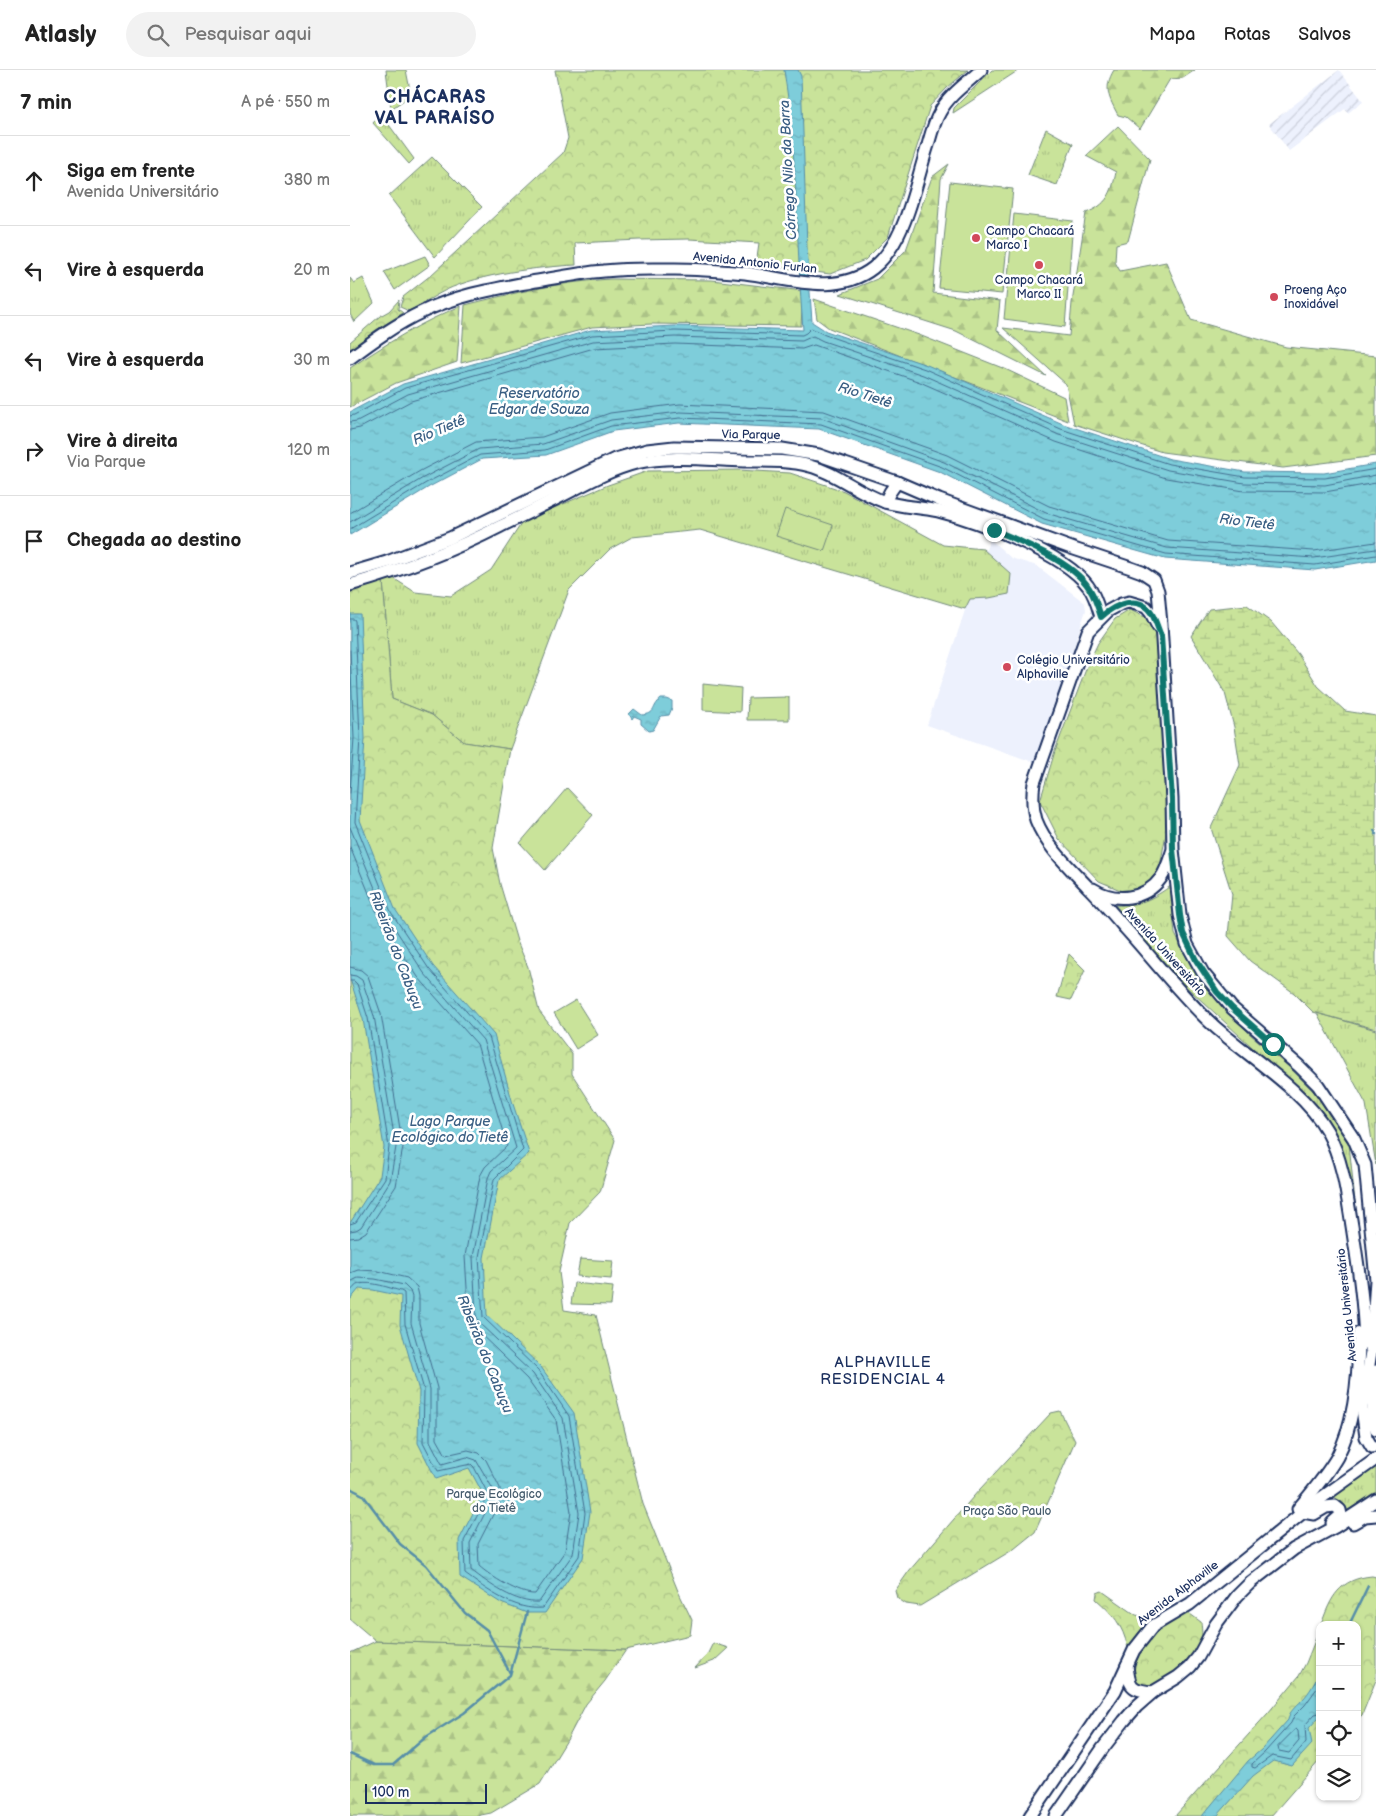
<!DOCTYPE html>
<html lang="pt">
<head>
<meta charset="utf-8">
<style>
	body { margin:0; font-family:"Balsamiq Sans",sans-serif; background:#f2f2f2; color:#222 }
	.controls { position:absolute; right:15px; bottom:15px; display:grid; overflow:hidden; border-radius:10px; box-shadow:0 1px 4px #0004 }
	.controls button { width:45px; height:45px; display:grid; place-items:center; padding:0; border:0; border-bottom:1px solid #e0e0e0; background:#fff; color:#222; font:25px sans-serif }
	.scale { position:absolute; left:15px; bottom:12px; width:122px; box-sizing:border-box; padding-left:5px; border:2px solid #1b2f5e; border-top:0; font-size:14px; line-height:18px; white-space:nowrap; color:#1b2f5e; -webkit-text-stroke:4px #fff; paint-order:stroke }
	.stop { position:absolute; width:15px; height:15px; margin:-11px; border:4px solid #0f766e; border-radius:50%; background:#fff }
	.stop.end { background:#0f766e; border-color:#fff; box-shadow:0 1px 5px #0008 }
	.list { margin:0; padding:0; list-style:none }
	h2 { display:flex; justify-content:space-between; align-items:center; height:65px; margin:0; padding:0 20px; font-size:21px }
	h2 small { font-size:16px; font-weight:400; color:#767676 }
	.list li { display:grid; grid-template-columns:32px 1fr auto; gap:15px; align-items:center; box-sizing:border-box; height:90px; padding:0 20px; border-top:1px solid #e0e0e0 }
	.list b { display:block; font-size:19px; white-space:nowrap }
	.list p { margin:0; font-size:16px; white-space:nowrap; color:#767676 }
	.list em { font-size:16px; font-style:normal; color:#767676 }
	.icon { flex:none; width:28px; height:28px; fill:none; stroke:currentColor; stroke-width:2; stroke-linecap:round; stroke-linejoin:round }
	.map { position:relative; flex:none; width:1026px; height:1746px; overflow:hidden }
	header { display:flex; align-items:center; gap:30px; box-sizing:border-box; height:70px; padding:0 25px; background:#fff; border-bottom:1px solid #e0e0e0 }
	header strong { font-size:24px }
	nav { display:flex; gap:28px; margin-inline-start:auto; font-size:18px }
	.search { width:350px; height:45px; background:#f2f2f2; display:flex; align-items:center; gap:12px; box-sizing:border-box; padding:0 18px; border-radius:28px; color:#767676; font-size:19px }
	main { display:flex }
	aside { flex:1; background:#fff }
	.map>svg:first-child { display:block }
	.built { fill:#edf1fd }
	.industrial { fill:url(#industrial-furrows) }
	.grass { fill:url(#grass-tufts); stroke:#72897c }
	.forest { fill:url(#forest-firs); stroke:#72897c }
	.wetland { fill:url(#wetland-marsh); stroke:#72897c }
	.park { fill:url(#park-crowns); stroke:#72897c }
	.pitch { fill:#c9e39a; stroke:#72897c }
	.water { fill:url(#water-ripples); stroke:#568ea8 }
	.lines { fill:none; stroke-linecap:round; stroke-linejoin:round }
	.shore { stroke:#436e90; stroke-width:1 }
	.stream { stroke:#568ea8; stroke-width:2.5 }
	.secondary-casing { stroke:#1b2f5e; stroke-width:15 }
	.secondary { stroke:#fff; stroke-width:11 }
	.route { stroke:#0f766e; stroke-width:6 }
	.poi-dot { fill:#d1495b; stroke:#fff; stroke-width:2 }
	.labels { text-anchor:middle; dominant-baseline:central; stroke-width:5; stroke-linejoin:round; paint-order:stroke }
	.poi-label { font-size:12px; fill:#1b2f5e; stroke:#fff; text-anchor:start }
	.street-label { font-size:12px; fill:#1b2f5e; stroke:#fff }
	.park-label { font-size:12px; fill:#465c6d; stroke:#fff }
	.water-label { font-size:14px; font-style:italic; fill:#395e83; stroke:#fff }
	.quarter-label { font-size:15px; letter-spacing:1px; fill:#1b2f5e; stroke:#fff }
	.district-label { font-size:18px; font-weight:bold; letter-spacing:1px; fill:#1b2f5e; stroke:#fff }
</style>
</head>
<body>
<header>
<strong>Atlasly</strong>
<div class="search"><svg class="icon" aria-label="search" viewBox="0 0 24 24"><circle cx="10" cy="10" r="6"/><path d="M15 15l6 6"/></svg>Pesquisar aqui</div>
<nav><a>Mapa</a><a>Rotas</a><a>Salvos</a></nav>
</header>
<main>
<aside>
<h2>7 min<small>A pé · 550 m</small></h2>
<ul class="list">
<li><svg class="icon" aria-label="ahead" viewBox="0 0 24 24"><path d="M12 20V5M6 11l6-6 6 6"/></svg><div><b>Siga em frente</b><p>Avenida Universitário</p></div><em>380 m</em></li>
<li><svg class="icon" aria-label="left" viewBox="0 0 24 24"><path d="M17 20v-9H6M10 6l-5 5 5 5"/></svg><div><b>Vire à esquerda</b></div><em>20 m</em></li>
<li><svg class="icon" aria-label="left" viewBox="0 0 24 24"><path d="M17 20v-9H6M10 6l-5 5 5 5"/></svg><div><b>Vire à esquerda</b></div><em>30 m</em></li>
<li><svg class="icon" aria-label="right" viewBox="0 0 24 24"><path d="M7 20v-9h11M14 6l5 5-5 5"/></svg><div><b>Vire à direita</b><p>Via Parque</p></div><em>120 m</em></li>
<li><svg class="icon" aria-label="arrive" viewBox="0 0 24 24"><path d="M6 21V4h12l-3 4 3 4H6"/></svg><div><b>Chegada ao destino</b></div></li>
</ul>
</aside>
<div class="map">
<svg width="1026" height="1746" viewBox="0 0 1026 1746">
	<defs>
		<pattern id="industrial-furrows" width="10" height="10" patternUnits="userSpaceOnUse" patternTransform="scale(1.25)"><rect width="10" height="10" fill="#edf1fd"/><path d="M-1 1l2-2M0 10L10 0M9 11l2-2" fill="none" stroke="#cbcfdb"/></pattern>
		<pattern id="grass-tufts" width="24" height="20" patternUnits="userSpaceOnUse" patternTransform="scale(1.25)"><rect width="24" height="20" fill="#c9e39a"/><path d="M3 7l-1-3M5 7V3M7 7l1-3M15 17l-1-3M17 17v-4M19 17l1-3" fill="none" stroke="#acc387"/></pattern>
		<pattern id="forest-firs" width="22" height="20" patternUnits="userSpaceOnUse" patternTransform="scale(1.25)"><rect width="22" height="20" fill="#c9e39a"/><path d="M5 1l3.5 6h-7zM16 11l3.5 6h-7z" fill="#acc387"/></pattern>
		<pattern id="wetland-marsh" width="20" height="14" patternUnits="userSpaceOnUse" patternTransform="scale(1.25)"><rect width="20" height="14" fill="#c9e39a"/><path d="M1 5h8M5 5V1M11 12h8M15 12V8" fill="none" stroke="#acc387"/></pattern>
		<pattern id="park-crowns" width="20" height="18" patternUnits="userSpaceOnUse" patternTransform="scale(1.25)"><rect width="20" height="18" fill="#c9e39a"/><path d="M2 6a3 3 0 1 1 6 0M12 15a3 3 0 1 1 6 0" fill="none" stroke="#acc387"/></pattern>
		<pattern id="water-ripples" width="26" height="14" patternUnits="userSpaceOnUse" patternTransform="scale(1.25)"><rect width="26" height="14" fill="#7ecdda"/><path d="M2 4q2-2 4 0t4 0M15 11q2-2 4 0t4 0" fill="none" stroke="#6cb0be"/></pattern>
	</defs>
	<rect width="100%" height="100%" fill="#fff"/>
	<filter id="ink" filterUnits="userSpaceOnUse"><feTurbulence type="fractalNoise" baseFrequency=".02" numOctaves="2"/><feDisplacementMap in="SourceGraphic" scale="10" xChannelSelector="R" yChannelSelector="G"/><feConvolveMatrix kernelMatrix="1 2 1 2 8 2 1 2 1" color-interpolation-filters="sRGB"/></filter>
	<g filter="url(#ink)">
		<polygon class="built" points="640,469 661,488 687,496 735,533 736,540 686,693 577,655 631,492"/>
		<polygon class="industrial" points="989,0 1013,31 998,43 995,39 939,81 919,54"/>
		<g class="grass">
			<polygon points="36,0 56,0 61,25 41,39"/>
			<polygon points="642,0 669,0 603,43 604,38"/>
			<polygon points="31,44 64,89 59,94 23,53"/>
			<polygon points="696,59 723,74 707,115 678,105"/>
			<polygon points="82,87 132,137 85,187 39,126"/>
			<polygon points="75,186 80,195 45,220 34,202"/>
			<polygon points="0,208 4,213 13,208 24,233 4,252 0,244"/>
			<polygon points="388,400 440,403 494,421 593,475 633,479 661,504 659,524 639,528 620,529 615,539 350,460 282,467 260,479 219,520 160,679 114,672 82,645 42,629 33,511 43,508 65,522 101,526 141,500 173,451 258,415 298,401"/>
			<path d="M 822,815 L 822,835 L 825,864 L 841,896 L 861,924 L 900,964 L 940,998 L 966,1024 L 999,1074 L 1012,1199 L 990,1078 L 926,999 L 818,900 L 765,835 C 788,837 804,828 822,815 Z"/>
			<polygon points="967,943 1026,960 1026,1095 1016,1034"/>
			<polygon points="1026,1396 1026,1423 995,1442 992,1432 981,1425"/>
		</g>
		<g class="forest">
			<path d="M 764,0 L 845,0 L 833,8 L 820,9 L 790,59 L 776,47 L 768,45 C 759,28 753,18 764,0 Z"/>
			<path d="M 768,56 L 800,89 L 778,171 L 766,174 L 765,192 L 770,201 L 816,192 L 841,250 L 936,277 L 1026,286 L 1026,386 L 933,398 L 812,382 L 724,354 L 716,314 L 653,258 L 719,266 L 722,233 L 736,143 C 757,135 762,123 766,102 L 736,86 Z"/>
			<polygon points="599,94 591,109 583,223 650,231 647,260 696,306 606,261 490,224 527,209 556,180 582,107"/>
			<path d="M 260,209 L 362,210 L 453,221 L 451,256 L 302,254 L 242,257 L 111,293 L 115,235 C 163,223 210,212 260,209 Z"/>
			<polygon points="464,229 569,265 655,299 714,327 718,351 479,258 467,249"/>
			<path d="M 111,236 L 107,292 L 46,313 L 0,337 L 0,298 C 36,274 71,252 111,236 Z"/>
			<polygon points="26,1571 276,1580 255,1611 236,1634 217,1670 190,1714 141,1743 126,1746 0,1746 0,1583"/>
		</g>
		<polygon class="wetland" points="897,535 921,552 948,584 968,616 995,641 1026,646 1026,959 963,942 944,923 900,891 878,866 882,824 861,758 890,695 884,657 875,623 841,566 859,539"/>
		<g class="park">
			<path d="M 205,0 L 618,0 L 597,18 L 580,36 L 538,167 L 515,190 L 480,204 L 406,194 L 409,173 L 339,169 L 289,170 L 225,173 L 226,195 C 188,197 130,204 96,220 C 84,226 72,234 59,241 L 50,237 L 53,227 L 81,205 L 213,83 L 218,68 Z"/>
			<polygon points="49,230 48,239 53,243 26,260 0,280 0,272 30,246 39,241"/>
			<polygon points="33,511 42,629 82,645 114,672 160,679 143,778 150,814 167,871 178,897 189,941 222,984 222,1004 265,1070 250,1122 220,1153 209,1202 214,1240 246,1245 293,1434 328,1521 342,1550 340,1565 276,1580 26,1571 0,1549 0,522"/>
			<polygon points="780,540 799,549 806,568 817,758 809,802 799,815 789,820 775,822 749,811 709,769 690,731 705,681 738,594 748,573 765,549"/>
			<polygon points="719,884 735,900 721,930 707,927"/>
			<polygon points="710,1341 725,1371 685,1462 664,1479 570,1536 556,1534 547,1528 545,1521 559,1501 630,1419 701,1343"/>
			<path d="M 1022,1506 L 1026,1507 L 1026,1610 L 1012,1645 L 1007,1650 L 1007,1555 L 971,1555 C 981,1527 989,1509 1022,1506 Z"/>
			<path d="M 752,1521 L 786,1545 L 805,1549 L 789,1562 L 778,1578 C 772,1554 764,1545 746,1529 L 747,1523 Z"/>
			<path d="M 830,1543 L 840,1544 L 851,1552 C 852,1561 853,1571 849,1580 C 847,1585 840,1590 835,1594 C 820,1608 807,1624 785,1610 C 779,1581 811,1560 830,1543 Z"/>
			<polygon points="970,1558 970,1690 921,1746 825,1746 918,1643 949,1606 956,1593"/>
			<polygon points="363,1573 378,1578 364,1591 345,1598 357,1585"/>
		</g>
		<g class="pitch">
			<polygon points="600,112 663,119 652,224 589,218"/>
			<polygon points="664,144 723,151 715,257 654,249"/>
			<polygon points="435,439 483,455 474,481 426,466"/>
			<polygon points="353,614 391,618 390,642 353,640"/>
			<polygon points="439,627 439,650 397,650 398,628"/>
			<polygon points="217,718 243,745 195,800 170,773"/>
			<polygon points="226,930 248,965 226,979 204,943"/>
			<polygon points="230,1189 263,1191 261,1209 227,1206"/>
			<polygon points="224,1213 263,1217 261,1235 221,1234"/>
		</g>
		<g class="water">
			<path d="M 434,0 L 448,0 L 451,6 L 457,177 L 462,252 L 476,261 L 577,295 L 713,354 L 820,389 L 895,402 L 974,403 L 1026,394 L 1026,490 L 965,500 L 815,489 L 692,454 L 590,402 L 469,359 L 329,353 L 263,361 L 196,385 L 132,389 L 79,417 L 0,465 L 0,342 L 53,314 L 241,260 L 325,256 L 453,260 C 446,173 448,86 434,0 Z"/>
			<polygon points="0,544 10,544 15,668 10,750 45,839 83,896 144,965 163,1034 179,1083 149,1110 134,1188 137,1245 191,1297 224,1343 240,1442 233,1488 195,1543 177,1543 151,1533 110,1507 109,1470 133,1424 119,1398 86,1409 68,1373 69,1321 50,1255 51,1226 23,1220 9,1219 0,1230 0,1153 30,1106 34,1077 13,949 0,909"/>
			<path d="M 311,629 L 317,629 L 322,631 L 322,638 L 319,645 L 311,646 L 303,660 L 299,661 L 291,654 L 291,649 L 284,646 L 282,649 L 279,644 L 284,639 L 292,645 C 307,644 301,637 311,629 Z"/>
			<path d="M 970,1602 L 970,1646 L 959,1658 L 962,1674 L 942,1696 L 923,1691 L 903,1706 L 867,1746 L 852,1746 L 898,1691 L 912,1679 L 938,1650 C 939,1641 946,1637 952,1630 C 960,1622 965,1612 970,1602 Z"/>
		</g>
		<g class="lines">
			<g class="shore">
				<polyline points="0,346 4,345 55,318 242,265 325,261 452,265 456,263 461,258 475,265 575,299 711,359 819,394 895,407 975,408 1026,399"/>
				<polyline points="0,352 7,351 58,324 243,271 325,267 452,271 463,266 473,271 573,305 709,365 818,400 894,413 975,415 1026,405"/>
				<polyline points="0,360 10,358 61,331 244,278 325,274 452,279 464,275 570,312 706,372 816,408 894,421 975,422 1026,413"/>
				<polyline points="0,443 70,401 126,372 192,367 260,343 330,334 474,341 597,385 699,436 818,471 964,481 1026,472"/>
				<polyline points="0,452 73,408 129,379 193,374 261,350 330,342 472,348 594,392 696,443 817,478 964,488 1026,479"/>
				<polyline points="0,459 76,413 130,385 195,380 261,356 330,348 471,354 592,397 694,449 816,484 965,495 1026,485"/>
				<path d="M 0,549 L 4,549 L 5,551 L 10,668 L 5,752 L 41,842 L 79,899 L 139,967 L 173,1080 L 144,1109 L 129,1187 L 133,1247 L 188,1300 L 219,1346 L 235,1443 L 229,1486 L 193,1538 C 165,1541 137,1520 115,1504 L 114,1471 L 137,1427 L 137,1422 L 124,1397 L 121,1394 L 88,1401 L 73,1372 L 74,1320 L 55,1254 L 54,1223 L 51,1221 C 39,1218 22,1211 9,1214 C 5,1215 3,1219 0,1222"/>
				<polyline points="0,580 4,668 0,723"/>
				<path d="M 0,757 L 36,845 L 74,903 L 133,970 L 166,1078 L 141,1101 L 138,1108 L 123,1187 L 126,1245 L 129,1253 L 183,1304 L 213,1348 L 229,1443 L 223,1484 L 189,1532 C 166,1534 139,1514 121,1500 L 120,1473 L 144,1425 L 143,1419 L 126,1390 L 117,1387 L 92,1394 L 80,1371 L 80,1319 L 61,1253 L 62,1227 L 60,1221 L 54,1215 L 25,1209 L 8,1208 L 0,1212"/>
				<path d="M 0,777 L 30,850 L 68,907 L 127,974 L 157,1076 L 135,1097 L 130,1106 L 115,1186 L 119,1250 L 124,1258 L 177,1309 L 206,1350 L 221,1442 L 215,1481 L 185,1524 C 170,1525 140,1506 129,1496 L 128,1474 L 150,1431 L 150,1418 L 136,1390 L 129,1383 L 118,1380 L 96,1385 L 87,1369 L 87,1318 L 69,1253 L 69,1226 L 67,1217 L 57,1208 L 28,1201 L 8,1200 L 0,1203"/>
				<polyline points="0,897 11,900 18,906 31,944 53,1077 46,1116 16,1162 8,1167 0,1168"/>
				<polyline points="0,905 6,906 12,910 24,946 46,1077 40,1111 11,1157 6,1160 0,1161"/>
				<polyline points="0,911 4,911 7,914 18,948 39,1077 35,1108 6,1152 0,1154"/>
				<polyline points="970,1614 955,1635 944,1646 941,1653 915,1682 902,1694 902,1697 905,1698 922,1686 941,1690 956,1672 955,1655 965,1644 970,1643"/>
				<polygon points="946,1659 948,1661 949,1671 939,1683 929,1681 928,1677"/>
			</g>
			<g class="stream">
				<polyline points="1024,760 1026,764"/>
				<polyline points="0,1418 13,1425 50,1474 76,1495 115,1543 137,1560 160,1603"/>
				<polyline points="999,1555 1018,1516"/>
				<polyline points="0,1684 24,1695 43,1695 76,1667 114,1643 160,1605 177,1542"/>
			</g>
			<g class="secondary-casing">
				<g id="secondary">
					<path d="M 0,288 C 23,271 46,254 72,242 C 107,225 144,219 181,212 C 205,208 230,203 254,201 C 278,198 302,199 325,199 C 348,199 372,201 395,203 C 437,208 486,227 523,198 C 557,171 565,114 578,75 C 581,64 584,52 590,42 C 599,25 617,13 631,0"/>
					<polyline points="535,432 540,422 547,412"/>
					<polyline points="0,503 37,492 100,468 265,389 297,380 324,377 432,379 469,385 547,412 589,430 724,479 781,498 792,502 804,510 808,521 811,554 822,729 823,779 830,845 837,874 853,903 882,938 949,996 968,1015 1004,1069 1015,1095 1026,1210 1021,1282 1012,1338 1016,1367 1022,1377"/>
					<path d="M 0,515 C 52,500 102,481 151,456 C 174,445 198,433 221,421 C 242,410 263,399 286,393 C 321,385 358,390 394,391 C 415,391 439,390 460,396 C 487,403 508,423 535,432 C 552,437 570,437 588,441 C 628,451 714,483 738,516 C 745,525 748,537 751,547"/>
					<path d="M 808,557 L 801,543 L 796,537 L 779,532 L 771,534 L 758,541 L 738,561 L 684,713 C 682,726 682,737 686,750 C 696,776 719,797 737,816 C 750,829 763,844 775,858 C 805,891 831,926 864,956 C 900,988 954,1020 977,1061 C 993,1090 997,1125 1002,1156 C 1008,1195 1014,1234 1015,1273"/>
					<path d="M 743,819 C 765,833 795,830 811,808 C 816,801 819,791 822,782"/>
					<polyline points="1026,1301 1022,1348 1026,1359"/>
					<path d="M 948,1439 C 962,1422 976,1406 987,1387 C 1005,1353 1009,1302 1009,1263"/>
					<polyline points="953,1442 964,1444 976,1437 985,1436 990,1440 991,1445 982,1453"/>
					<polyline points="1003,1453 1015,1446 1026,1445"/>
					<path d="M 777,1595 C 779,1617 781,1620 803,1622"/>
					<polyline points="680,1746 765,1621 784,1580 803,1556 840,1534 967,1431 1026,1389"/>
					<polyline points="706,1746 753,1678 774,1651 787,1636 803,1622 828,1607 840,1597 848,1587 866,1554 887,1526 900,1513 944,1479 985,1457 1026,1430"/>
				</g>
			</g>
			<use href="#secondary" class="secondary"/>
		</g>
	</g>
	<g class="lines" filter="url(#ink)">
		<path class="route" d="M 644,460 C 671,471 724,493 739,518 C 745,527 748,537 751,547 C 764,535 789,523 802,544 C 806,551 808,559 811,566 L 822,729 L 823,779 L 830,845 L 833,863 L 846,890 L 867,922 L 882,938 L 923,974"/>
	</g>
	<g class="poi-dot">
		<circle cx="626" cy="168" r="5"/>
		<circle cx="689" cy="195" r="5"/>
		<circle cx="924" cy="227" r="5"/>
		<circle cx="657" cy="597" r="5"/>
	</g>
	<g class="labels">
		<g class="poi-label">
			<text x="636" y="161">Campo Chacará<tspan x="636" dy="14">Marco I</tspan></text>
			<text x="689" y="210" text-anchor="middle">Campo Chacará<tspan x="689" dy="14">Marco II</tspan></text>
			<text x="934" y="220">Proeng Aço<tspan x="934" dy="14">Inoxidável</tspan></text>
			<text x="667" y="590">Colégio Universitário<tspan x="667" dy="14">Alphaville</tspan></text>
		</g>
		<g class="street-label">
			<text transform="translate(405 193) rotate(6)">Avenida Antonio Furlan</text>
			<text transform="translate(401 365) rotate(1)">Via Parque</text>
			<text transform="translate(815 882) rotate(48)">Avenida Universitário</text>
			<text transform="translate(997 1235) rotate(-96)">Avenida Universitário</text>
			<text transform="translate(828 1523) rotate(-37)">Avenida Alphaville</text>
		</g>
		<g class="park-label">
			<text x="144" y="1424">Parque Ecológico<tspan x="144" dy="14">do Tietê</tspan></text>
			<text x="657" y="1441">Praça São Paulo</text>
		</g>
		<g class="water-label">
			<text transform="translate(438 100) rotate(-93)">Córrego Nilo da Barra</text>
			<text x="189" y="323">Reservatório<tspan x="189" dy="16">Edgar de Souza</tspan></text>
			<text transform="translate(515 325) rotate(18)">Rio Tietê</text>
			<text transform="translate(89 360) rotate(-23)">Rio Tietê</text>
			<text transform="translate(897 452) rotate(7)">Rio Tietê</text>
			<text transform="translate(46 880) rotate(69)">Ribeirão do Cabuçu</text>
			<text x="100" y="1051">Lago Parque<tspan x="100" dy="16">Ecológico do Tietê</tspan></text>
			<text transform="translate(135 1284) rotate(68)">Ribeirão do Cabuçu</text>
		</g>
		<g class="quarter-label">
			<text x="533" y="1292">ALPHAVILLE<tspan x="533" dy="17">RESIDENCIAL 4</tspan></text>
		</g>
		<g class="district-label">
			<text x="85" y="27">CHÁCARAS<tspan x="85" dy="21">VAL PARAÍSO</tspan></text>
		</g>
	</g>
</svg>
<div class="controls">
<button>+</button>
<button>−</button>
<button><svg class="icon" aria-label="locate" viewBox="0 0 24 24"><circle cx="12" cy="12" r="6"/><path d="M12 2v4M12 18v4M2 12h4M18 12h4"/></svg></button>
<button><svg class="icon" aria-label="layers" viewBox="0 0 24 24"><path d="M12 4l9 5-9 5-9-5zM3 14l9 5 9-5"/></svg></button>
</div>
<div class="scale">100 m</div>
<div class="stop" style="left:923px;top:974px"></div>
<div class="stop end" style="left:644px;top:460px"></div>
</div>
</main>
</body>
</html>
